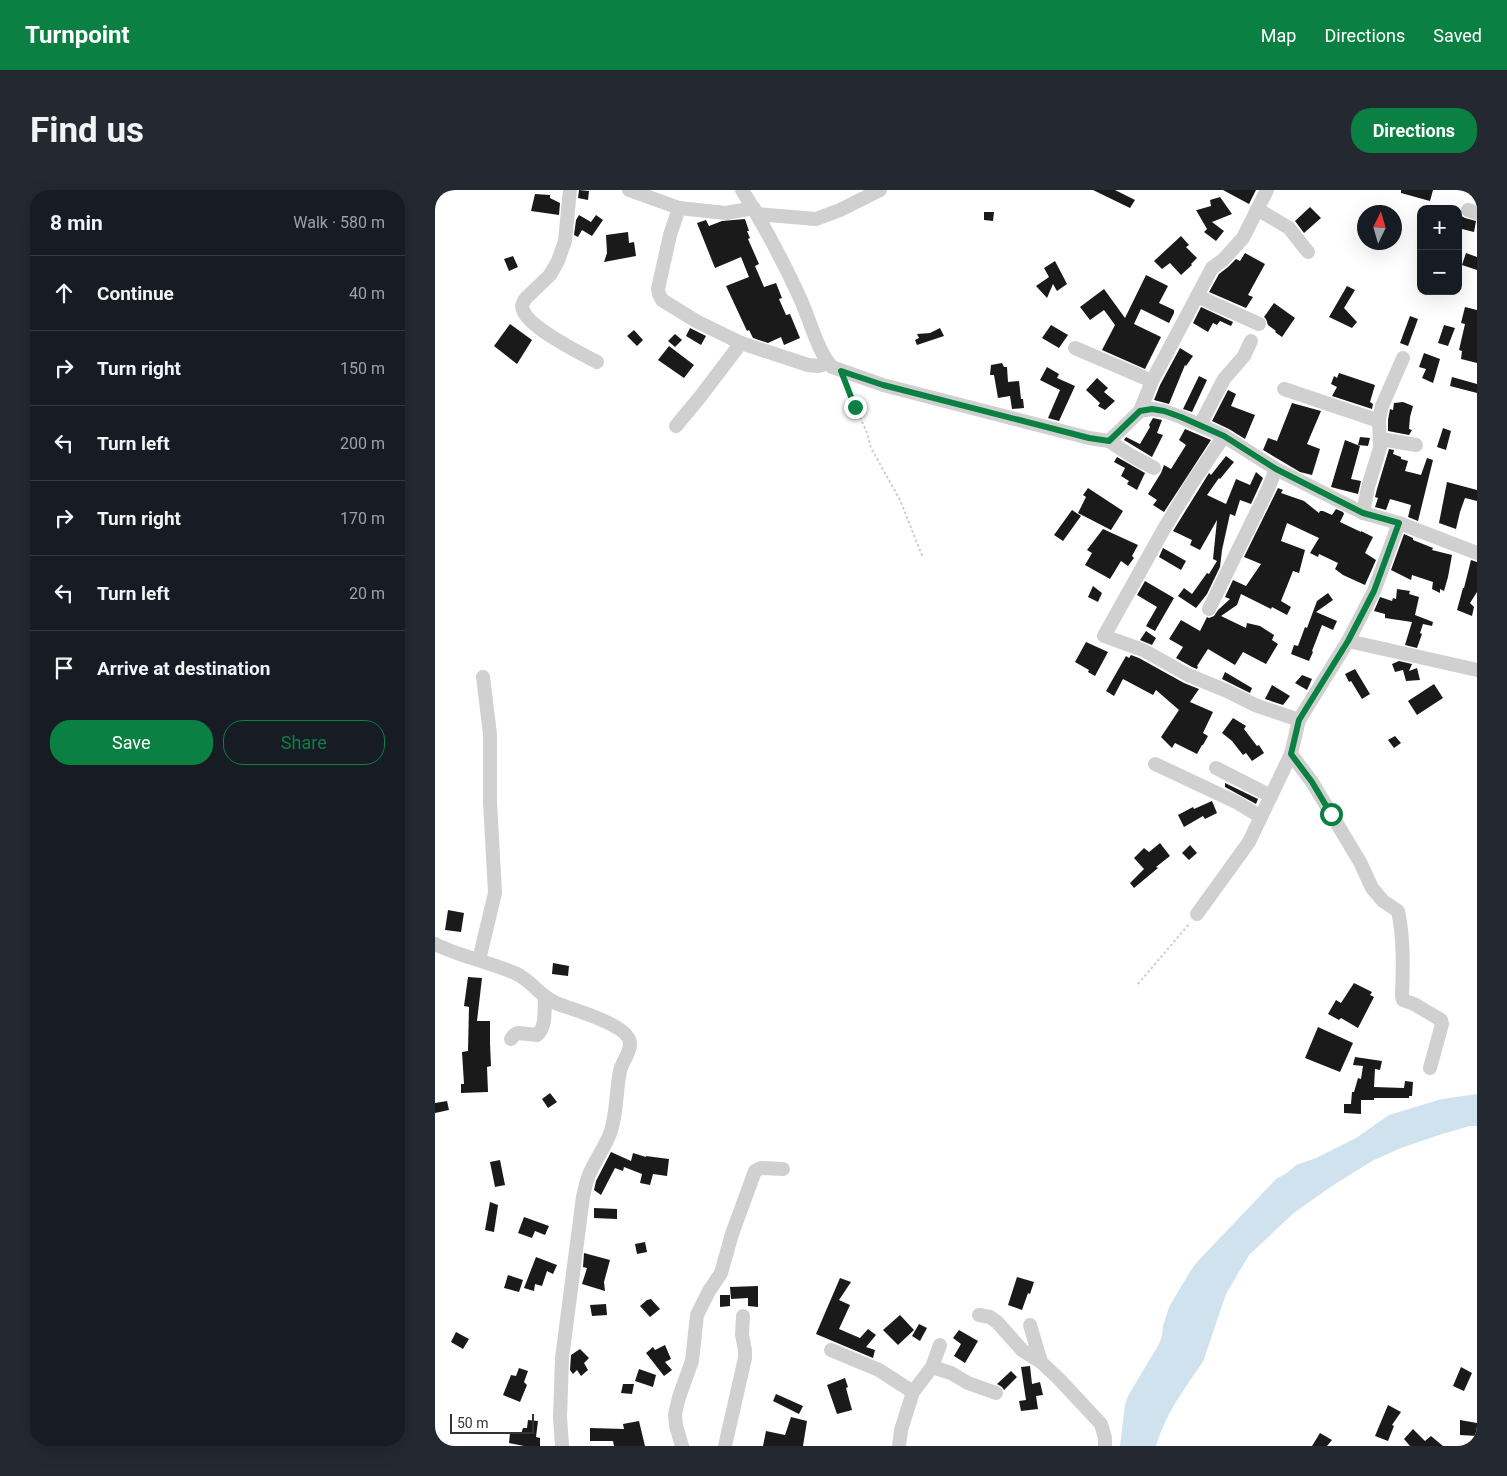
<!DOCTYPE html>
<html lang="en">
<head>
<meta charset="utf-8">
<style>
	body { margin:0; font-family:Roboto,sans-serif; background:#242831; color:#f1f3f6 }
	.controls { position:absolute; right:15px; top:15px; display:grid; overflow:hidden; border-radius:10px; box-shadow:0 5px 20px #0002 }
	.controls button { width:45px; height:45px; display:grid; place-items:center; padding:0; border:0; border-bottom:1px solid #363941; background:#171b24; color:#f1f3f6; font:25px sans-serif }
	.compass { position:absolute; left:922px; top:15px; width:45px; height:45px; border-radius:50%; background:#171b24; box-shadow:0 5px 20px #0002; rotate:5deg }
	.scale { position:absolute; left:15px; bottom:12px; width:84px; box-sizing:border-box; padding-left:5px; border:2px solid #333; border-top:0; font-size:14px; line-height:18px; white-space:nowrap; color:#333; -webkit-text-stroke:4px #fff; paint-order:stroke }
	.stop { position:absolute; width:15px; height:15px; margin:-11px; border:4px solid #0b8043; border-radius:50%; background:#fff }
	.stop.end { background:#0b8043; border-color:#fff; box-shadow:0 1px 5px #0008 }
	.list { margin:0; padding:0; list-style:none }
	h2 { display:flex; justify-content:space-between; align-items:center; height:65px; margin:0; padding:0 20px; font-size:21px }
	h2 small { font-size:16px; font-weight:400; color:#9ea1a6 }
	.list li { display:grid; grid-template-columns:32px 1fr auto; gap:15px; align-items:center; box-sizing:border-box; height:75px; padding:0 20px; border-top:1px solid #363941 }
	.list b { display:block; font-size:19px; white-space:nowrap }
	.list em { font-size:16px; font-style:normal; color:#9ea1a6 }
	.actions { display:flex; gap:10px; padding:15px 20px }
	.actions a { flex:1; padding:11px 0; border:1px solid #0b8043; border-radius:20px; text-align:center; font-size:18px; color:#0b8043 }
	.actions .main { background:#0b8043; color:#fff }
	.icon { flex:none; width:28px; height:28px; fill:none; stroke:currentColor; stroke-width:2; stroke-linecap:round; stroke-linejoin:round }
	.map { position:relative; flex:none; width:1042px; height:1256px; overflow:hidden; border-radius:20px }
	header { display:flex; align-items:center; gap:30px; box-sizing:border-box; height:70px; padding:0 25px; background:#0b8043; color:#fff }
	header strong { font-size:24px }
	nav { display:flex; gap:28px; margin-inline-start:auto; font-size:18px }
	.intro { display:flex; align-items:center; justify-content:space-between; box-sizing:border-box; height:120px; padding:0 30px }
	h1 { margin:0; font-size:35px }
	.button { padding:12px 22px; border-radius:20px; background:#0b8043; color:#fff; font-size:18px; font-weight:700 }
	main { display:flex; gap:30px; padding:0 30px }
	aside { flex:1; background:#171b24; border-radius:20px; box-shadow:0 5px 20px #0002 }
	.map>svg:first-child { display:block }
	.water { fill:#cfe2ee }
	.building { fill:#1a1a1a }
	.lines { fill:none; stroke-linecap:round; stroke-linejoin:round }
	.path { stroke:#cdcdcd; stroke-width:2; stroke-dasharray:2.5 2.5; stroke-linecap:butt }
	.minor { stroke:#d0d0d0; stroke-width:14 }
	.route { stroke:#0b8043; stroke-width:6 }
</style>
</head>
<body>
<header>
<strong>Turnpoint</strong>
<nav><a>Map</a><a>Directions</a><a>Saved</a></nav>
</header>
<div class="intro"><h1>Find us</h1><a class="button">Directions</a></div>
<main>
<aside>
<h2>8 min<small>Walk · 580 m</small></h2>
<ul class="list">
<li><svg class="icon" aria-label="ahead" viewBox="0 0 24 24"><path d="M12 20V5M6 11l6-6 6 6"/></svg><div><b>Continue</b></div><em>40 m</em></li>
<li><svg class="icon" aria-label="right" viewBox="0 0 24 24"><path d="M7 20v-9h11M14 6l5 5-5 5"/></svg><div><b>Turn right</b></div><em>150 m</em></li>
<li><svg class="icon" aria-label="left" viewBox="0 0 24 24"><path d="M17 20v-9H6M10 6l-5 5 5 5"/></svg><div><b>Turn left</b></div><em>200 m</em></li>
<li><svg class="icon" aria-label="right" viewBox="0 0 24 24"><path d="M7 20v-9h11M14 6l5 5-5 5"/></svg><div><b>Turn right</b></div><em>170 m</em></li>
<li><svg class="icon" aria-label="left" viewBox="0 0 24 24"><path d="M17 20v-9H6M10 6l-5 5 5 5"/></svg><div><b>Turn left</b></div><em>20 m</em></li>
<li><svg class="icon" aria-label="arrive" viewBox="0 0 24 24"><path d="M6 21V4h12l-3 4 3 4H6"/></svg><div><b>Arrive at destination</b></div></li>
</ul>
<div class="actions"><a class="main">Save</a><a>Share</a></div>
</aside>
<div class="map">
<svg width="1042" height="1256" viewBox="0 0 1042 1256">
	<rect width="100%" height="100%" fill="#fff"/>
	<path class="water" d="M 1042,904 L 1042,936 L 1035,936 L 1004,945 L 966,958 L 937,971 L 897,996 L 860,1022 L 814,1065 L 791,1104 L 768,1172 C 763,1178 759,1185 754,1192 C 739,1214 729,1230 721,1256 L 685,1256 L 690,1215 L 693,1206 L 724,1154 L 727,1146 L 728,1136 L 734,1117 L 756,1080 L 763,1071 L 841,989 L 852,983 L 861,975 L 881,968 L 921,948 L 954,925 L 1007,909 Z"/>
	<g class="building">
		<polygon points="144,0 154,1 153,10 143,8"/>
		<polygon points="658,0 680,0 700,10 695,18"/>
		<polygon points="788,0 821,0 814,14"/>
		<polygon points="966,0 998,0 995,11 966,3"/>
		<polygon points="100,4 115,5 115,8 125,13 124,25 96,21"/>
		<polygon points="785,7 797,24 777,32 789,41 781,51 769,42 772,39 761,20 762,20 776,16 775,10"/>
		<polygon points="875,17 886,28 869,43 860,31"/>
		<polygon points="549,22 559,22 558,31 549,30"/>
		<polygon points="1023,24 1030,28 1041,31 1039,42 1023,38"/>
		<polygon points="144,25 156,32 161,25 168,30 157,46 147,40 143,47 139,45 141,30"/>
		<polygon points="310,29 314,41 312,41 315,48 313,49 324,74 320,76 329,97 341,93 347,108 344,109 351,125 355,124 365,148 349,155 346,147 333,153 318,148 314,140 312,141 291,96 314,87 306,67 280,78 262,33 271,30 274,36 287,31"/>
		<polygon points="193,42 194,53 199,52 201,66 169,72 172,63 171,45"/>
		<polygon points="746,46 754,55 751,57 762,68 756,74 757,75 746,85 735,73 727,79 719,71"/>
		<polygon points="810,63 830,74 813,105 818,107 811,118 774,102 784,84 793,77 801,69 805,71"/>
		<polygon points="1031,63 1042,67 1042,80 1027,75"/>
		<polygon points="78,66 83,77 74,81 69,69"/>
		<polygon points="620,71 632,94 622,101 618,94 612,108 601,96 614,87 609,78"/>
		<polygon points="711,85 733,96 724,113 739,120 739,123 734,133 706,119 699,134 726,147 710,179 667,160 680,135 669,120 655,130 645,117 669,99 690,128"/>
		<polygon points="912,96 920,100 909,118 922,132 917,138 894,127"/>
		<polygon points="839,113 860,128 847,147 840,142 841,141 833,135 831,129 829,127"/>
		<polygon points="766,117 798,132 796,136 785,131 782,135 778,133 773,142 758,133"/>
		<polygon points="1030,117 1042,120 1042,173 1026,169 1027,161 1024,160 1030,134 1026,133"/>
		<polygon points="975,126 983,129 973,156 965,153"/>
		<polygon points="75,134 97,150 82,174 59,156"/>
		<polygon points="616,135 633,145 624,158 607,148"/>
		<polygon points="1009,135 1020,138 1013,156 1003,153"/>
		<polygon points="255,138 271,146 266,155 251,146"/>
		<polygon points="505,138 509,146 482,155 480,150 484,148 482,144 495,143"/>
		<polygon points="199,140 208,150 202,156 192,146"/>
		<polygon points="240,144 247,150 240,157 233,151"/>
		<polygon points="234,156 259,175 249,188 223,170"/>
		<polygon points="745,158 758,166 751,176 750,175 734,214 719,210 725,195"/>
		<polygon points="989,163 1005,169 998,193 987,188 991,179 984,177"/>
		<polygon points="567,173 569,177 572,177 573,192 584,191 586,209 588,209 589,218 577,219 575,206 563,208 559,185 555,185 556,175"/>
		<polygon points="612,177 624,184 622,188 640,196 624,231 613,228 625,200 605,190"/>
		<polygon points="904,183 940,195 935,212 938,214 937,219 897,206 902,197 896,194 899,186 902,188"/>
		<polygon points="764,186 772,190 757,222 748,219"/>
		<polygon points="1017,187 1042,194 1042,203 1015,196"/>
		<polygon points="662,188 673,198 669,202 680,211 670,220 663,216 665,213 651,200"/>
		<polygon points="793,200 801,204 796,216 820,225 810,249 794,239 777,231"/>
		<polygon points="968,212 978,216 975,227 974,239 977,240 974,245 953,241 953,230 955,219 958,220 959,213"/>
		<polygon points="857,213 886,221 872,254 885,259 877,285 865,282 828,260 833,248 842,251"/>
		<polygon points="718,228 727,230 722,243 728,245 717,267 689,250 691,247 705,254 715,237 714,235"/>
		<polygon points="1008,238 1016,241 1011,260 1002,257"/>
		<polygon points="750,239 776,250 729,322 718,315 722,310 713,304 726,283 729,275 736,279 751,255 744,250"/>
		<polygon points="925,247 935,248 933,256 923,255"/>
		<polygon points="910,250 925,256 916,289 926,291 923,304 896,297"/>
		<polygon points="954,259 959,260 958,264 966,267 966,269 973,271 970,281 986,285 992,268 998,270 983,331 973,327 976,315 955,309 951,320 940,317 943,308 940,307 942,299"/>
		<polygon points="791,266 799,272 785,289 784,288 772,305 791,314 801,289 815,295 821,282 828,288 816,314 805,310 800,326 795,324 787,360 785,377 772,404 761,418 743,406 749,398 757,404 772,383 774,384 782,371 778,369 782,330 765,360 755,355 757,350 738,341 774,283 776,285"/>
		<polygon points="682,267 710,283 702,300 692,294 694,291 686,286 690,278 679,272"/>
		<polygon points="1012,292 1042,300 1042,311 1030,308 1025,322 1021,339 1004,333"/>
		<polygon points="653,298 688,321 676,340 643,323 651,307 648,305"/>
		<polygon points="843,298 848,300 846,303 869,311 884,323 885,321 888,321 897,325 901,319 908,322 909,324 905,332 926,342 926,341 938,347 930,363 941,370 930,395 908,385 900,379 903,373 884,364 883,367 875,363 884,348 852,333 846,351 870,360 864,383 858,381 846,411 856,417 852,425 837,417 836,419 806,404 802,415 786,426 811,438 812,433 825,436 839,445 837,450 843,454 831,474 808,462 800,475 773,459 762,476 763,477 762,479 757,477 741,468 748,457 734,449 746,430 765,441 772,427 774,428 779,426 783,420 795,409 790,407 798,390 811,396 826,374 809,367"/>
		<polygon points="637,320 646,326 628,351 619,345"/>
		<polygon points="668,339 703,355 697,366 699,368 693,376 686,371 675,389 650,375 657,363 652,360"/>
		<polygon points="969,344 978,348 978,350 998,358 997,360 1017,365 1013,387 1009,401 1005,399 1005,403 997,399 998,392 977,385 976,390 956,380"/>
		<polygon points="728,358 751,371 746,380 724,367"/>
		<polygon points="1036,370 1042,372 1042,402 1035,413 1039,417 1037,426 1022,420 1028,398 1029,398"/>
		<polygon points="710,391 739,408 720,441 711,436 722,417 702,405"/>
		<polygon points="658,396 667,403 663,412 653,407"/>
		<polygon points="962,399 975,401 974,404 984,407 980,425 998,432 997,436 988,434 985,443 987,444 982,458 970,455 977,432 950,428 950,424 939,421 945,407 957,411 958,408 961,409"/>
		<polygon points="893,403 898,410 881,422 902,431 898,440 887,435 877,461 878,462 874,471 856,464 859,455 863,456 870,437 872,438 882,411"/>
		<polygon points="711,441 721,448 717,455 705,450"/>
		<polygon points="651,452 673,462 660,486 653,482 654,480 640,472"/>
		<polygon points="696,465 704,468 749,493 764,499 755,512 778,522 768,543 773,546 768,555 767,555 762,564 740,553 737,558 726,547 744,520 721,500 718,505 688,489 679,506 671,501 691,466 694,468"/>
		<polygon points="964,471 977,474 974,481 982,478 985,490 971,491 968,480 960,482 957,474"/>
		<polygon points="920,479 935,504 927,509 916,491 914,492 910,484"/>
		<polygon points="790,482 817,498 815,503 787,489"/>
		<polygon points="867,485 877,489 872,500 860,493"/>
		<polygon points="999,494 1008,508 982,525 973,511"/>
		<polygon points="837,495 855,506 848,515 830,509"/>
		<polygon points="798,528 811,536 809,539 822,556 824,555 829,563 817,571 811,563 808,565 797,551 787,543"/>
		<polygon points="960,546 966,553 959,558 953,550"/>
		<polygon points="790,593 823,609 821,614 790,597"/>
		<polygon points="777,611 782,623 770,629 768,626 749,637 743,625 758,617 759,619"/>
		<polygon points="725,653 735,666 721,677 723,678 699,698 695,693 709,679 699,668 709,658 714,662"/>
		<polygon points="755,655 762,663 754,670 747,663"/>
		<polygon points="13,720 29,723 26,742 10,740"/>
		<polygon points="118,773 134,776 133,786 117,784"/>
		<polygon points="33,787 47,788 42,831 55,831 55,853 56,876 52,877 53,902 26,903 26,894 29,894 27,862 33,861 34,817 29,816"/>
		<polygon points="919,793 937,802 935,805 939,807 923,838 906,828 904,830 893,824 901,810 906,813"/>
		<polygon points="883,837 918,853 905,882 870,868"/>
		<polygon points="920,867 947,871 945,880 940,879 939,897 969,898 970,891 978,892 977,906 974,906 974,908 939,908 939,910 926,910 926,924 909,923 909,914 916,914 917,902 919,902 923,888 926,889 928,876 918,875"/>
		<polygon points="115,903 122,912 113,918 107,909"/>
		<polygon points="12,911 14,920 0,923 0,913"/>
		<polygon points="176,962 196,971 198,963 211,967 211,966 234,969 232,986 218,984 215,995 205,993 207,984 189,977 188,981 180,978 166,1005 159,1000 161,991"/>
		<polygon points="65,970 70,995 60,997 55,972"/>
		<polygon points="55,1012 63,1015 59,1042 50,1040"/>
		<polygon points="159,1018 182,1019 182,1029 159,1028"/>
		<polygon points="89,1027 114,1036 110,1045 100,1041 97,1048 83,1043"/>
		<polygon points="210,1052 212,1062 202,1064 200,1054"/>
		<polygon points="149,1063 175,1070 169,1092 170,1101 147,1094 152,1078 148,1077"/>
		<polygon points="101,1067 122,1075 118,1084 112,1081 107,1096 100,1094 99,1101 89,1098"/>
		<polygon points="73,1085 88,1090 84,1102 69,1098"/>
		<polygon points="582,1087 599,1092 595,1104 593,1103 587,1120 573,1115"/>
		<polygon points="405,1088 416,1092 404,1110 415,1115 404,1139 425,1148 433,1139 441,1145 431,1157 440,1160 438,1168 381,1144"/>
		<polygon points="323,1096 323,1117 313,1116 313,1108 296,1109 295,1097"/>
		<polygon points="285,1105 295,1105 295,1116 285,1117"/>
		<polygon points="216,1109 225,1119 215,1127 205,1116 212,1110"/>
		<polygon points="171,1114 172,1125 157,1126 155,1115"/>
		<polygon points="465,1125 479,1140 463,1155 448,1140"/>
		<polygon points="484,1134 492,1138 485,1151 477,1146"/>
		<polygon points="524,1140 543,1151 530,1173 519,1166 526,1154 518,1148"/>
		<polygon points="21,1142 34,1149 28,1159 16,1152"/>
		<polygon points="230,1155 236,1169 230,1172 237,1180 229,1186 211,1163 218,1157 220,1160"/>
		<polygon points="145,1159 154,1168 149,1173 153,1180 146,1186 142,1180 138,1184 135,1180 136,1165"/>
		<polygon points="595,1176 597,1194 605,1192 608,1205 601,1206 603,1219 586,1221 584,1211 591,1210 586,1177"/>
		<polygon points="1026,1177 1037,1183 1029,1201 1018,1196"/>
		<polygon points="84,1178 93,1181 89,1192 92,1195 85,1212 68,1205 76,1185 81,1186"/>
		<polygon points="204,1179 221,1185 218,1197 200,1191"/>
		<polygon points="576,1181 582,1187 569,1200 567,1197 562,1194"/>
		<polygon points="410,1188 413,1197 411,1198 417,1220 402,1224 392,1195"/>
		<polygon points="188,1194 199,1194 197,1204 186,1203"/>
		<polygon points="341,1204 368,1216 364,1224 338,1211"/>
		<polygon points="953,1215 966,1222 957,1235 959,1236 953,1251 940,1246"/>
		<polygon points="356,1227 372,1231 368,1256 328,1256 331,1241 350,1245"/>
		<polygon points="93,1230 103,1231 101,1247 105,1248 105,1256 89,1256 74,1253 75,1243 86,1244 88,1238 92,1238"/>
		<polygon points="1025,1230 1042,1233 1042,1246 1025,1245"/>
		<polygon points="204,1231 210,1256 179,1256 178,1251 155,1251 155,1238 189,1239 188,1234"/>
		<polygon points="978,1239 990,1251 996,1246 1008,1256 975,1256 969,1249"/>
		<polygon points="885,1243 897,1250 892,1256 877,1256"/>
	</g>
	<g class="lines">
		<g class="path">
			<polyline points="411,195 432,243 436,258 465,310 488,368"/>
			<polyline points="703,794 755,733"/>
		</g>
		<g class="minor">
			<path d="M 135,0 L 130,51 L 123,71 L 115,85 L 90,109 C 88,113 86,116 88,120 C 94,138 145,163 162,172"/>
			<polyline points="194,0 244,18 291,23 319,18"/>
			<path d="M 307,0 C 329,35 348,71 365,108 C 374,127 383,163 397,177 L 448,195 L 654,248 L 674,251 L 705,221 L 717,219 L 729,221 L 746,227 L 789,246 L 841,279 L 928,323 L 964,333 L 1042,363"/>
			<polyline points="244,18 235,45 223,99 224,104 227,110 261,131 306,153 373,175 383,176 393,173"/>
			<polyline points="822,19 854,38 873,62"/>
			<polyline points="1033,20 1042,23"/>
			<polyline points="322,24 381,29 405,20 445,0"/>
			<polyline points="762,106 824,134"/>
			<polyline points="640,158 717,191"/>
			<polyline points="849,199 944,231"/>
			<polyline points="705,221 717,191 777,78 788,70 808,48 832,0"/>
			<polyline points="765,235 789,189 809,166 816,151"/>
			<polyline points="241,236 265,207 306,153"/>
			<polyline points="789,246 757,293 730,337 669,446 708,460 753,485 792,501 820,515 864,530"/>
			<polyline points="946,249 981,255"/>
			<polyline points="674,251 695,265 719,278"/>
			<polyline points="928,323 933,297 945,258 944,229 947,216 968,168"/>
			<polyline points="774,419 833,299 841,279"/>
			<polyline points="913,451 1042,480"/>
			<path d="M 856,564 L 877,592 L 925,672 L 937,698 L 948,711 L 963,721 C 969,749 968,777 967,806 L 968,810 L 979,814 L 1006,830 L 1007,834 L 995,878"/>
			<polyline points="720,574 803,613 826,627"/>
			<polyline points="781,578 836,606"/>
			<polyline points="762,724 814,652 856,564 864,530 913,451 939,401 964,333"/>
			<path d="M 0,754 C 26,767 55,772 82,784 C 94,790 101,800 111,807 C 117,812 125,815 132,817 C 146,822 194,836 195,853 C 196,863 187,871 185,881 C 181,901 182,921 176,941 C 171,956 160,970 154,985 C 151,992 150,999 148,1007 L 127,1168 L 125,1227 L 127,1256"/>
			<polyline points="44,770 60,703 55,612 55,544 48,487"/>
			<path d="M 76,849 L 79,845 L 83,843 L 102,845 C 112,837 109,818 110,806"/>
			<polyline points="544,1125 555,1127 562,1132 587,1160 606,1172 624,1189 666,1234 670,1248 670,1256"/>
			<polyline points="595,1135 606,1172"/>
			<polyline points="396,1160 444,1180 478,1202"/>
			<polyline points="497,1177 516,1183 533,1193 561,1203"/>
			<polyline points="247,1256 241,1236 240,1224 244,1207 257,1171 262,1125 274,1101 286,1083 297,1044 320,981 326,978 348,979"/>
			<polyline points="290,1256 310,1168 310,1160 307,1145 308,1126"/>
			<polyline points="464,1256 466,1240 478,1202 497,1177 505,1155"/>
		</g>
	</g>
	<g class="lines">
		<polyline class="route" points="420,217 406,181 448,195 654,248 674,251 705,221 717,219 729,221 746,227 789,246 841,279 928,323 964,333 939,401 913,451 864,530 856,564 877,592 896,624"/>
	</g>
</svg>
<div class="controls">
<button>+</button>
<button>−</button>
</div>
<svg class="compass" viewBox="-18 -18 36 36"><path d="M0-13l5 13h-10z" fill="#e53935"/><path d="M0 13l5-13h-10z" fill="#9ea1a6"/></svg>
<div class="scale">50 m</div>
<div class="stop" style="left:896px;top:624px"></div>
<div class="stop end" style="left:420px;top:217px"></div>
</div>
</main>
</body>
</html>
